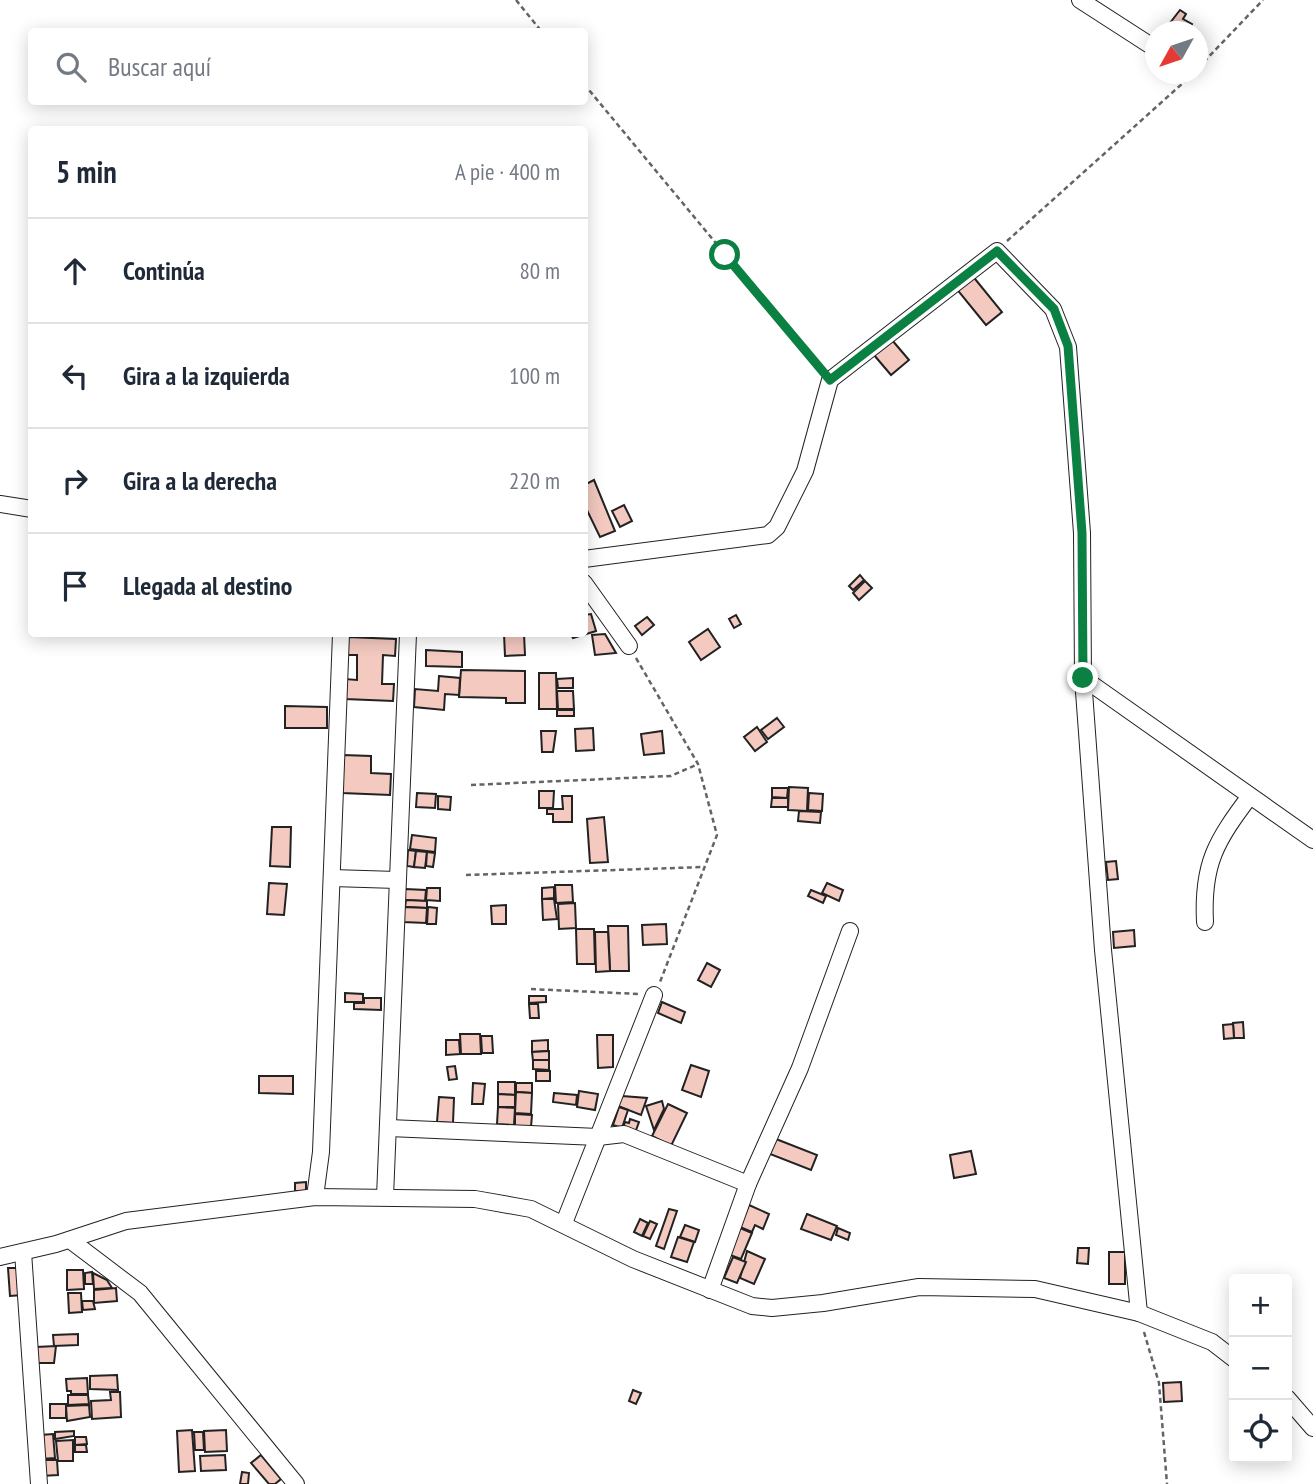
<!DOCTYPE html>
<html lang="es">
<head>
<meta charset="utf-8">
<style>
	body { margin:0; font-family:"PT Sans Narrow",sans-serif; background:#f2f2f3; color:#1f2937 }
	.controls { position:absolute; right:21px; bottom:21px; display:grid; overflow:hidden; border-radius:7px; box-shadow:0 4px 18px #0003 }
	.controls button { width:63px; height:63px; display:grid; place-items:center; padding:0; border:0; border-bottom:2px solid #e0e1e3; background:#fff; color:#1f2937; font:35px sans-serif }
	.compass { position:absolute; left:1145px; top:21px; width:63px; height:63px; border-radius:50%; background:#fff; box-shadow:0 4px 18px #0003; rotate:230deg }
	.stop { position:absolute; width:21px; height:21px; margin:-16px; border:5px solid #0b8043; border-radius:50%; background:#fff }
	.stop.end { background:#0b8043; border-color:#fff; box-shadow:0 2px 7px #0008 }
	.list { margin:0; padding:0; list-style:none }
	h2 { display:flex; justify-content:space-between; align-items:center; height:91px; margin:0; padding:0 28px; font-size:30px }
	h2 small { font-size:23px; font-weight:400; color:#747a83 }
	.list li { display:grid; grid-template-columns:46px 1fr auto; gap:21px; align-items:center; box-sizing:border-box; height:105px; padding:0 28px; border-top:2px solid #e0e1e3 }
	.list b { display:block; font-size:26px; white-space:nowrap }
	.list em { font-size:23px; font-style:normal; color:#747a83 }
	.icon { flex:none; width:38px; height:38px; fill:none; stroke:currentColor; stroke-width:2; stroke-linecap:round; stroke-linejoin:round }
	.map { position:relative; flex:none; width:1313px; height:1484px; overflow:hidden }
	.search { position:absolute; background:#fff; box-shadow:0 4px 18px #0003; left:28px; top:28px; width:560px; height:77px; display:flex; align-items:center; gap:18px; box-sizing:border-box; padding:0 24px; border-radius:7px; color:#747a83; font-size:26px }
	.panel { position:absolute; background:#fff; box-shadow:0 4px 18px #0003; left:28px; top:126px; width:560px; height:511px; border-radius:7px }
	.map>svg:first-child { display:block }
	.building { fill:#f3c9c0; stroke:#222; stroke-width:2 }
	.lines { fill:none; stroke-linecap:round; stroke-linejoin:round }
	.minor-casing { stroke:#222; stroke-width:18 }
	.path { stroke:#646464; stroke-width:2.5; stroke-dasharray:5 3.5; stroke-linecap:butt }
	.minor { stroke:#fff; stroke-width:16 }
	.route { stroke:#0b8043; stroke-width:9 }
</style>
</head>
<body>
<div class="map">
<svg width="1313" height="1484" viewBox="0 0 1313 1484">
	<rect width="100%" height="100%" fill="#fff"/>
	<g class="building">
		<polygon points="1180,10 1186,14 1183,19 1192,24 1187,32 1163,32"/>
		<polygon points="971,274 1002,312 986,325 955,287"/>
		<polygon points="892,340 909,360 891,375 874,355"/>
		<polygon points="594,480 615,531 600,537 584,504 584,485"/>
		<polygon points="624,505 632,521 620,527 612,511"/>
		<polygon points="30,570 32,570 32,615 29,615"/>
		<polygon points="860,575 864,580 853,590 849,586"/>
		<polygon points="865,581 872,588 859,600 853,593"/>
		<polygon points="591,614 596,631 573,638 571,634 584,634 584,615"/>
		<polygon points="736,615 741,624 734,628 729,619"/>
		<polygon points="647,617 654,625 642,635 635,626"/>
		<polygon points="708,629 720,647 701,660 689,642"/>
		<polygon points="504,634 524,634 525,655 505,656"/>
		<polygon points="605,634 616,653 595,655 592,635"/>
		<polygon points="348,637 396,639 395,656 383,655 382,684 394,684 393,701 345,699 345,679 357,680 357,655 347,655"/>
		<polygon points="426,650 462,652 462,667 426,666"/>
		<polygon points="461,670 525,671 525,703 506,703 506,698 459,697"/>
		<polygon points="539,673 556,673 557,709 539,709"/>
		<polygon points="439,676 460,678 459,695 445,694 444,710 414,707 415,689 438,691"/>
		<polygon points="573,678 573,688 558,688 557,679"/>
		<polygon points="557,691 573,691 574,709 558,709"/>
		<polygon points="285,706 327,707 327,728 285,728"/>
		<rect x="557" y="710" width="17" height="6"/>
		<polygon points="777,718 784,727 768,739 761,730"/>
		<polygon points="757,727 767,742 755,751 744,737"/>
		<polygon points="593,728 594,750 576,751 575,729"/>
		<polygon points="541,731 556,731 553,752 542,752"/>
		<polygon points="662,731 664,753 644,755 641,734"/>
		<polygon points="343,755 371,756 371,773 391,774 390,795 342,793"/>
		<polygon points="789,787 808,788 807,811 788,810"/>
		<polygon points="772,788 788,788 787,798 772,797"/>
		<polygon points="539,791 554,791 553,808 539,808"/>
		<polygon points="417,793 436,794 435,808 416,807"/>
		<polygon points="809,793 823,794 822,811 808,810"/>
		<polygon points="438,796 451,797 450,810 438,809"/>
		<polygon points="562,796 572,796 572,822 553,822 553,814 547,814 547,809 563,809"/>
		<polygon points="772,798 788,798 788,807 771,807"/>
		<polygon points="799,811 821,812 820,823 798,821"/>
		<polygon points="604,817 608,862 590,863 587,819"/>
		<polygon points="272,827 291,827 290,867 270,866"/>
		<polygon points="412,835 436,838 435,852 410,849"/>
		<polygon points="408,850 416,851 414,867 407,866"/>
		<polygon points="416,851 427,852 425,868 414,867"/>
		<polygon points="427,852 435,853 433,867 426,866"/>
		<polygon points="1116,861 1118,879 1108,880 1106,862"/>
		<polygon points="269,883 287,884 284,915 267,914"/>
		<polygon points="827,883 843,890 839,901 822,893"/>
		<polygon points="555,885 572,885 573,902 556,903"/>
		<polygon points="554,887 554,898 542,899 542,888"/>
		<polygon points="427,888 440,888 440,901 426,900"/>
		<polygon points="405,889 426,890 425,901 404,900"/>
		<polygon points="811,890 826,896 823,903 808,896"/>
		<polygon points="542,899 554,899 557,919 543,920"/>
		<polygon points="406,900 427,901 427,908 405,907"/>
		<polygon points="575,903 576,928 559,929 558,904"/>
		<polygon points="506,905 506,924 492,924 491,906"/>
		<polygon points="404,907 427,908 426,923 403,922"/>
		<polygon points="428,907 437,908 436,924 427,924"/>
		<polygon points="666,924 667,944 643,945 642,925"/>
		<polygon points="608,926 628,926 629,971 610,971"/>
		<polygon points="576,929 594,929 595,964 577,964"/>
		<polygon points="1134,930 1135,946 1114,948 1113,932"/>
		<polygon points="595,932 608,932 610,971 596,972"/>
		<polygon points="707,963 720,970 711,987 698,980"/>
		<polygon points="345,993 363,994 363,1002 345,1002"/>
		<polygon points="529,996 546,996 546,1002 529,1003"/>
		<polygon points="364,998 381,998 381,1010 354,1009 354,1003 364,1003"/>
		<polygon points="662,1002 685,1012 681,1023 658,1013"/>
		<polygon points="529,1004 538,1004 539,1018 530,1018"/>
		<polygon points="1243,1022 1244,1038 1234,1038 1233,1023"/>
		<polygon points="1233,1024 1234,1038 1224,1039 1223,1025"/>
		<polygon points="460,1034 480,1034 481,1054 461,1054"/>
		<polygon points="597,1035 613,1035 613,1067 598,1068"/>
		<polygon points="481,1036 492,1036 493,1053 482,1053"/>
		<polygon points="446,1040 459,1040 460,1054 446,1055"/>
		<polygon points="548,1040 548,1051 532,1052 532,1041"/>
		<polygon points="549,1051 549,1060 533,1061 532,1052"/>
		<polygon points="533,1060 549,1060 549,1070 533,1069"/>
		<polygon points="691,1065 709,1071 701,1097 682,1090"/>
		<polygon points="455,1066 457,1079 449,1080 447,1067"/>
		<rect x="536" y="1071" width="14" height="10"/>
		<polygon points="259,1076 293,1076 293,1094 259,1093"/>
		<polygon points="498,1082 515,1082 515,1095 498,1094"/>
		<polygon points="473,1083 485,1084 483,1104 472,1104"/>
		<polygon points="516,1083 532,1083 532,1093 516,1092"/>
		<polygon points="579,1091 598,1094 595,1110 577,1107"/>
		<polygon points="516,1092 532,1093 531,1114 515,1113"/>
		<polygon points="554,1093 577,1095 576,1105 553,1102"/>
		<polygon points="498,1094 515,1095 515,1107 498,1107"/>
		<polygon points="622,1096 647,1098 641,1115 618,1106"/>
		<polygon points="439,1097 454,1098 453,1123 437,1122"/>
		<polygon points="662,1101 664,1109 654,1130 646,1106"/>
		<polygon points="668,1104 687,1113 671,1146 652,1136"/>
		<polygon points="498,1107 515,1108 514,1125 497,1124"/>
		<polygon points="619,1107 628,1110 622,1128 613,1125"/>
		<polygon points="515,1114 532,1115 531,1127 515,1126"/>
		<polygon points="630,1119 639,1122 635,1133 623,1128 625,1122 629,1123"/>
		<polygon points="776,1139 817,1155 811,1170 770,1154"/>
		<polygon points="971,1151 976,1174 954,1178 950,1155"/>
		<polygon points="306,1182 306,1191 295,1191 295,1183"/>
		<polygon points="749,1205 769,1214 763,1229 755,1225 752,1232 740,1227"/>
		<polygon points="669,1209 677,1211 664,1249 656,1246"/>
		<polygon points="807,1214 837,1226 831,1240 801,1229"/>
		<polygon points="640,1219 648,1223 642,1236 634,1232"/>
		<polygon points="650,1221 657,1224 650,1239 643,1236"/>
		<polygon points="685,1225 699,1230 695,1242 680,1237"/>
		<polygon points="740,1228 752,1233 741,1259 730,1255"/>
		<polygon points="838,1228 850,1233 848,1240 836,1235"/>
		<polygon points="678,1237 694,1242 687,1262 671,1257"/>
		<polygon points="1078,1248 1089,1248 1088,1264 1077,1263"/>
		<polygon points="747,1251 765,1259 754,1284 740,1278"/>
		<rect x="1109" y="1252" width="16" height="32"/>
		<polygon points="733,1257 746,1262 737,1283 724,1278"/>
		<polygon points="8,1268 21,1268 23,1295 10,1296"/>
		<polygon points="67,1270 83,1270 84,1289 67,1290"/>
		<polygon points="92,1272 93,1284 85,1284 85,1273"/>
		<polygon points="93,1273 107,1280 112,1288 94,1289"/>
		<polygon points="116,1288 117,1301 94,1303 94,1290"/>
		<polygon points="68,1293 81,1293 82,1312 69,1313"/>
		<polygon points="82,1301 93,1301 95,1309 83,1310"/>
		<polygon points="78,1334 78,1345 54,1346 53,1335"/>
		<polygon points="56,1346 54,1363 37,1363 36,1347"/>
		<polygon points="117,1375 118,1390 90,1389 90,1376"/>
		<polygon points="87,1378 88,1394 71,1394 71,1391 67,1391 66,1379"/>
		<polygon points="1181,1382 1182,1401 1164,1402 1163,1383"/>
		<polygon points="633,1390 641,1393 636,1404 629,1401"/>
		<polygon points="110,1392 120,1392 121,1417 92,1419 91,1401 111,1400"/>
		<polygon points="68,1395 88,1395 89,1404 68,1405"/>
		<rect x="50" y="1404" width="16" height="14"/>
		<polygon points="89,1405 90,1417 67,1421 66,1406"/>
		<polygon points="192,1430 195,1471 179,1472 177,1431"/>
		<polygon points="226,1430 227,1451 205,1452 204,1431"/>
		<polygon points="74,1431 74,1436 55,1439 55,1432"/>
		<polygon points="194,1432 203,1432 204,1450 195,1450"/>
		<polygon points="53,1434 55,1458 41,1459 40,1435"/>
		<polygon points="75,1437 86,1437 87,1444 75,1445"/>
		<polygon points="73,1440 73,1461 58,1461 56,1441"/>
		<polygon points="75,1445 86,1445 87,1452 75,1452"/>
		<polygon points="225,1455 226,1470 201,1471 200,1456"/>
		<polygon points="261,1455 281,1479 275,1484 269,1484 251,1463"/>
		<polygon points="40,1460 57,1460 58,1475 41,1476"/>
		<polygon points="242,1472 249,1473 248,1484 240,1484"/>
	</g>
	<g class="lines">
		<g class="minor-casing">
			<g id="minor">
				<polyline points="1080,0 1156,49"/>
				<polyline points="0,504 32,509"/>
				<polyline points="584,559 768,535 777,527 805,471 830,380 997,251 1053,309 1068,347 1082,533 1083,678 1103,950 1139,1313"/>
				<polyline points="584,583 629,646"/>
				<polyline points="1083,678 1313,840"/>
				<polyline points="332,878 397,880"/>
				<path d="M 1205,922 C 1202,864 1216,841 1250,796"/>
				<polyline points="389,1128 598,1137 624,1134 748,1184"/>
				<polyline points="315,1197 321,1152 341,634"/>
				<polyline points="385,1197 408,634"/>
				<polyline points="564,1223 654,995"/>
				<polyline points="70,1240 140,1293 296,1484"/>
				<polyline points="23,1252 39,1484"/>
				<polyline points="0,1257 56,1244 126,1221 315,1197 475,1199 531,1209 633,1259 752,1306 772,1308 823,1303 919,1287 1035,1289 1139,1313 1212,1342 1234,1359"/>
				<polyline points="710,1290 748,1184 800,1068 850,931"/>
				<polyline points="1287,1398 1313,1428"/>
			</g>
		</g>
		<g class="path">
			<polyline points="516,0 542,32"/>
			<polyline points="1198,68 1263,0"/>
			<polyline points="584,84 821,370"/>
			<polyline points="1007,241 1193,74"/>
			<polyline points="636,658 698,764 717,835 660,982"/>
			<polyline points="471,785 671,776 698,764"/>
			<polyline points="466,875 704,867"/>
			<polyline points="531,989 638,994"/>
			<polyline points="1144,1332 1159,1383 1167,1484"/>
		</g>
		<use href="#minor" class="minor"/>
	</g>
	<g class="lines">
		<polyline class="route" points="725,255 830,380 997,251 1054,309 1068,346 1082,533 1083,678"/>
	</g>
</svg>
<div class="controls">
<button>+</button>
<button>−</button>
<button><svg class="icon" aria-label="locate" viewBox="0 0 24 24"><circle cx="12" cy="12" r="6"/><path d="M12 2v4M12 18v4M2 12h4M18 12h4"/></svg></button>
</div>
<svg class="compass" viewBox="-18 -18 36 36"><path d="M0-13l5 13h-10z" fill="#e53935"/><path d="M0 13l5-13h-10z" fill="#747a83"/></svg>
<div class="stop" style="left:725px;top:255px"></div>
<div class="stop end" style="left:1083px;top:678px"></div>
<div class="search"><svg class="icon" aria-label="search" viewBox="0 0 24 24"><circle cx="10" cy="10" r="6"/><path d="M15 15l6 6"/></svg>Buscar aquí</div>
<section class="panel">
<h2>5 min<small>A pie · 400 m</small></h2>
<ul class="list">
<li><svg class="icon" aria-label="ahead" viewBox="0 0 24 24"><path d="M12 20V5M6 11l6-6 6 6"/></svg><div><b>Continúa</b></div><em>80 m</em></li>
<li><svg class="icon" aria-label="left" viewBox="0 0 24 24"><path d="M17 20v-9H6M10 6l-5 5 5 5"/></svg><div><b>Gira a la izquierda</b></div><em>100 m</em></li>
<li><svg class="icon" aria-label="right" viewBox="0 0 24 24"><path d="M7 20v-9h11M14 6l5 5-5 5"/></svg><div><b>Gira a la derecha</b></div><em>220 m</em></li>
<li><svg class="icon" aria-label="arrive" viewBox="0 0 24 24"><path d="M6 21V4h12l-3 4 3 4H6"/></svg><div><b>Llegada al destino</b></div></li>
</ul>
</section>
</div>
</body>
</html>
